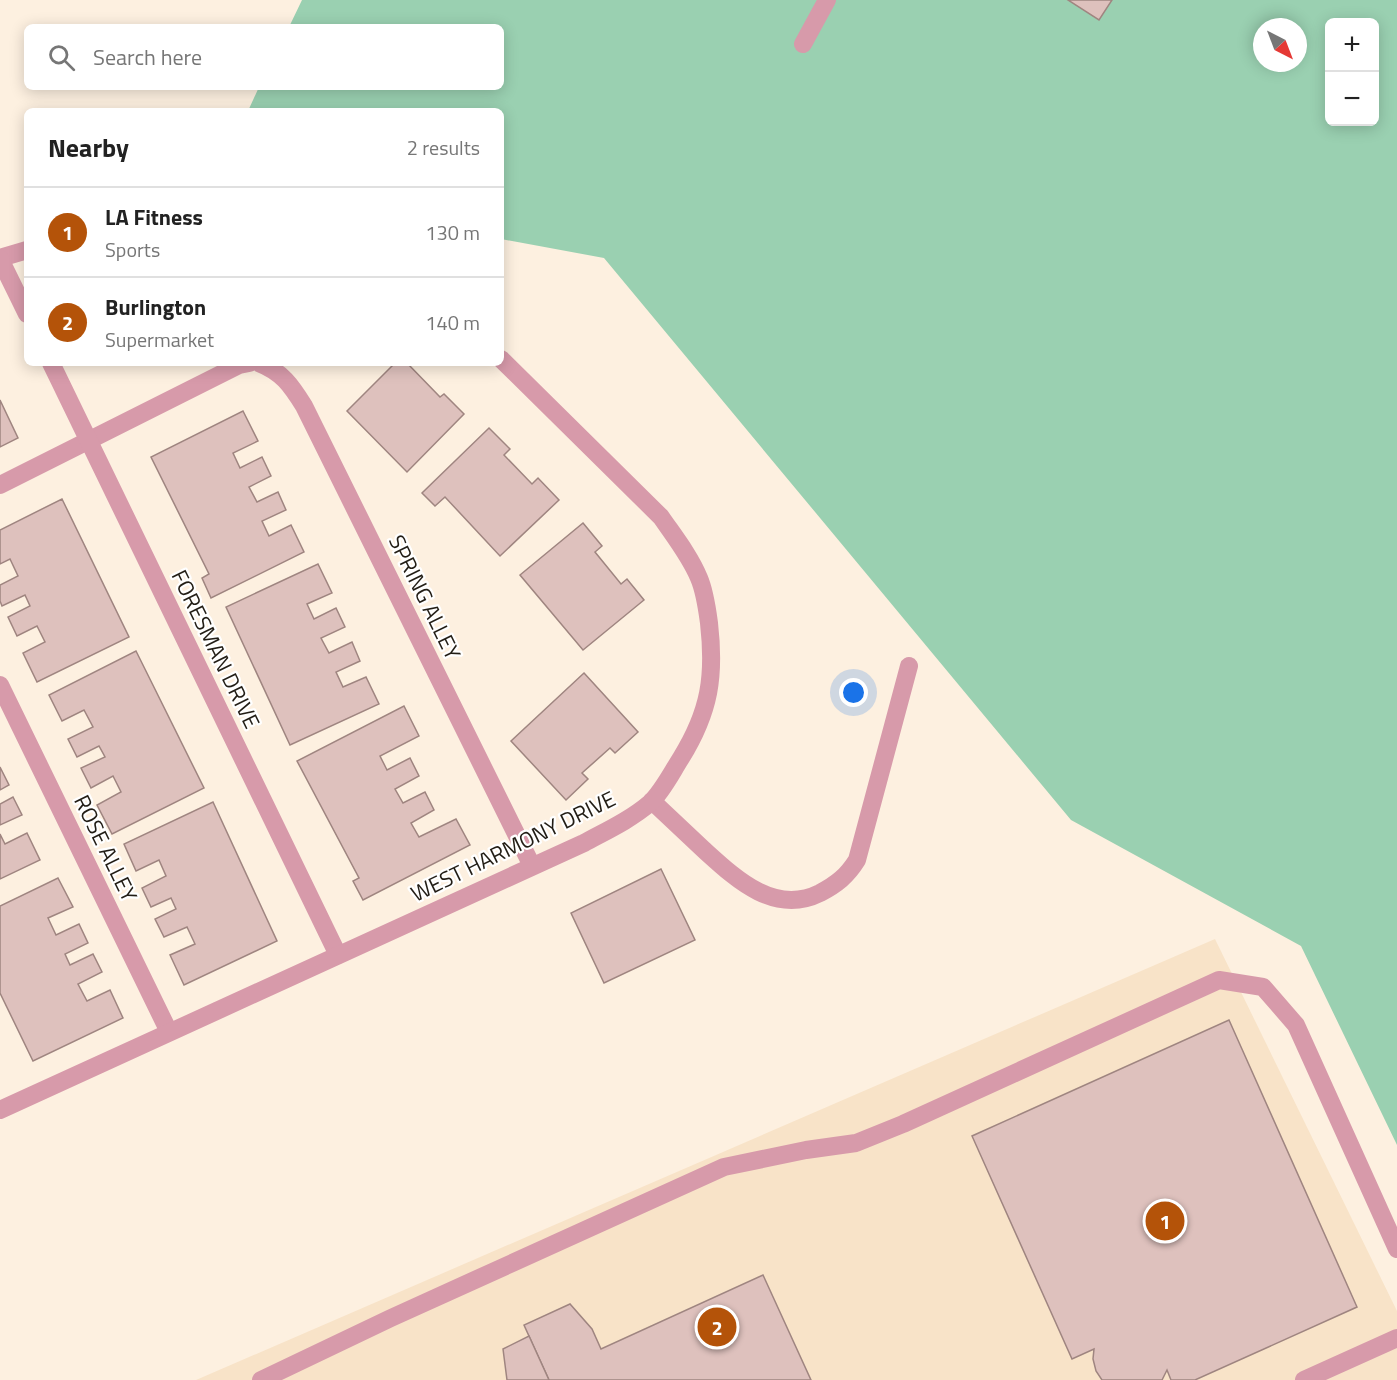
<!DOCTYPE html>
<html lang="en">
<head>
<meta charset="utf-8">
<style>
	body { margin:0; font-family:"Titillium Web",sans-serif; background:#f2f2f2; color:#222 }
	.controls { position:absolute; right:18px; top:18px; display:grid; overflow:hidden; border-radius:9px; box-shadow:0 3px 15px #0003 }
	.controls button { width:54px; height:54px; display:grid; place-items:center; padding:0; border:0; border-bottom:2px solid #e0e0e0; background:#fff; color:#222; font:30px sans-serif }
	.compass { position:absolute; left:1253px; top:18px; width:54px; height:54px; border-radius:50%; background:#fff; box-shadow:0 3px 15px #0003; rotate:138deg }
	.you { position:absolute; left:854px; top:693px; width:21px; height:21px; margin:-15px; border:4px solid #fff; border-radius:50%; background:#1a73e8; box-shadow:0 0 0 9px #1a73e833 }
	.badge { display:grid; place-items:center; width:39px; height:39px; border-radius:50%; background:#b45309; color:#fff; font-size:20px; font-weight:700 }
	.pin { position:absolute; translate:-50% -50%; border:3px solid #fff; box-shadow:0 2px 6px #0006 }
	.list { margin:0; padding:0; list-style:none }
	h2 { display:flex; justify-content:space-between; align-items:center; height:78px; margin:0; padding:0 24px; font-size:26px }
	h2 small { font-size:20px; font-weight:400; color:#767676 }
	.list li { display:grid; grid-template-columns:39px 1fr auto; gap:18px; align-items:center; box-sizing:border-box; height:90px; padding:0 24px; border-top:2px solid #e0e0e0 }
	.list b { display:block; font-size:22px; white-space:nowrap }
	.list p { margin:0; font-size:20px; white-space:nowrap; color:#767676 }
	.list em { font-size:20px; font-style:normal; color:#767676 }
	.icon { flex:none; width:33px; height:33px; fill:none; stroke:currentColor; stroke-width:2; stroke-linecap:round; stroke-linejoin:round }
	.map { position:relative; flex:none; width:1397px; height:1380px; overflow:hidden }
	.search { position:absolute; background:#fff; box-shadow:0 3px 15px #0003; left:24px; top:24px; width:480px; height:66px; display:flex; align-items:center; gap:15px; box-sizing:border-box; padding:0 21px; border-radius:9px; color:#767676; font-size:22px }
	.panel { position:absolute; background:#fff; box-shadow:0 3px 15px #0003; left:24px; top:108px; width:480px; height:258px; border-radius:9px }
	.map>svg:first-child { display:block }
	.built { fill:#f8e3c8 }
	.green { fill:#9ad0b1; fill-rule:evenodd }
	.building { fill:#dec1bd; stroke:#9f8580; stroke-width:1.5 }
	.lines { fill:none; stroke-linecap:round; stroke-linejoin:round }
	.lane { stroke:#d79aaa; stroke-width:18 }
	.street { stroke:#d79aaa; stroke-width:18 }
	.labels { text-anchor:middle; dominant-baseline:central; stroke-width:4.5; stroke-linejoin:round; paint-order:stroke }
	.street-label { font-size:22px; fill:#221d15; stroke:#fff }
</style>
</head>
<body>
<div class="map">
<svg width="1397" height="1380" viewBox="0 0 1397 1380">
	<rect width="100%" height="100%" fill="#fdf0e0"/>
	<polygon class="built" points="1215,939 1397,1311 1397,1380 196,1380"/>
	<path class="green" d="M 302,0 L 1397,0 L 1397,1145 L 1301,946 L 1071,820 L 604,258 L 501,239 L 501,111 L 248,111 L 259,87 L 501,87 L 501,27 L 289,27 ZM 1330,22 L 1374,22 L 1374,122 L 1330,122 ZM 1262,27 L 1298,27 L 1298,63 L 1262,63 Z"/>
	<g class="building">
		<polygon points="1068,0 1112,0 1099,20"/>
		<polygon points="395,363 407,363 440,397 444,394 464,414 407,472 347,411"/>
		<polygon points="0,400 18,438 0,447"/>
		<polygon points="243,411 258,441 233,453 240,468 262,457 271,476 249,487 257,502 278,492 286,510 262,521 269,536 291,525 304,552 211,598 202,578 209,574 151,457"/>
		<polygon points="489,428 510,449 504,455 532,484 538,478 559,500 500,556 445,497 435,506 422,493"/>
		<polygon points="62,499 129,637 37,682 23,653 45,642 37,626 17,636 8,617 30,606 25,595 2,606 0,601 0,585 18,576 10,559 0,564 0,530"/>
		<polygon points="583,523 602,546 595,552 621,584 627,579 644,600 583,650 520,575"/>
		<polygon points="318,564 332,593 307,604 314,619 336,608 345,627 321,638 329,653 352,642 360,661 336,672 343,687 366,677 379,704 290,745 226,607"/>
		<polygon points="136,651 204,788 112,834 97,805 121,792 113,776 91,788 81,768 105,757 99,746 77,757 68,739 93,727 84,710 62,721 49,695"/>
		<polygon points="584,673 638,732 615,753 610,748 582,773 588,779 566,800 511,741"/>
		<polygon points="404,706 419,736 380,756 387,770 410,758 419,776 395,789 403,803 425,792 434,810 411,823 419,837 456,819 470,845 363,900 353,881 359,878 297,761"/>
		<polygon points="0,767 9,785 0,790"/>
		<polygon points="13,797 22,815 0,825 0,804"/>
		<polygon points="213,802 277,941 184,985 170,955 195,944 187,927 164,937 155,919 176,909 171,898 151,907 142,888 166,876 159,860 136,871 124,844"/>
		<polygon points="27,833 40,860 0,879 0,834 5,844"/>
		<polygon points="661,869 695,940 604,983 571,913"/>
		<polygon points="58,878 73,907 48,918 56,935 79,924 88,943 65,954 70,965 93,954 102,972 78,984 87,1001 110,990 123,1018 33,1061 0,993 0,906"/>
		<polygon points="1229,1020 1357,1307 1195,1380 1171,1380 1167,1370 1162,1380 1102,1380 1096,1371 1093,1359 1094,1349 1072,1359 972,1136"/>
		<polygon points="763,1275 811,1380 549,1380 524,1325 570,1304 592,1329 601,1349"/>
		<polygon points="529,1336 549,1380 507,1380 503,1349"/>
	</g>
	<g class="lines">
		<g class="lane">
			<path d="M 259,363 C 282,372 291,385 304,406 L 532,866"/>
			<polyline points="0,485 239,365 249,363"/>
			<polyline points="0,685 169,1032"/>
			<path d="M 652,801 C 669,817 686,833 703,849 C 735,878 774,916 820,893 C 837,884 847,876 857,860 L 909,666"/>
			<polyline points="261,1380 391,1318 724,1167 806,1150 856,1143 903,1124 1219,980 1263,987 1296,1025 1397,1249"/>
			<polyline points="1304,1380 1397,1338"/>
		</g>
		<g class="street">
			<polyline points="803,44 827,0"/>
			<polyline points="0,258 27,250"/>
			<polyline points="0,259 27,314"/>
			<polyline points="51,363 338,955"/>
			<path d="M 0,1110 L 584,843 C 606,831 630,820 650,803 C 662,792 672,772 681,758 C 710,711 715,676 709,623 C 707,608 705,592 699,578 C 690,556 674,536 661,517 L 501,359"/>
		</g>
	</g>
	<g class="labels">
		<g class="street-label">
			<text transform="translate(425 597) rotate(64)">SPRING ALLEY</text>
			<text transform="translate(216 649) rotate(64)">FORESMAN DRIVE</text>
			<text transform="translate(513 846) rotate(-26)">WEST HARMONY DRIVE</text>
			<text transform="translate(106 848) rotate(64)">ROSE ALLEY</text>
		</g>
	</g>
</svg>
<div class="controls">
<button>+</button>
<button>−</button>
</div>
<svg class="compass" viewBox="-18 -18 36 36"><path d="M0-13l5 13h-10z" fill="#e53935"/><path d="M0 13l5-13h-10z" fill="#767676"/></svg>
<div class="you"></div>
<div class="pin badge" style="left:1165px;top:1221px">1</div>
<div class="pin badge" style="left:717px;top:1327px">2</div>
<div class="search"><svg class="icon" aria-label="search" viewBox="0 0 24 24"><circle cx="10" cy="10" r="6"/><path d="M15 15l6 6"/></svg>Search here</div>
<section class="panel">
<h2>Nearby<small>2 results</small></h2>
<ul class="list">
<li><span class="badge">1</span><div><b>LA Fitness</b><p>Sports</p></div><em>130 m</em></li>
<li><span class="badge">2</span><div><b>Burlington</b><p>Supermarket</p></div><em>140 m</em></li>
</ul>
</section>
</div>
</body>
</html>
